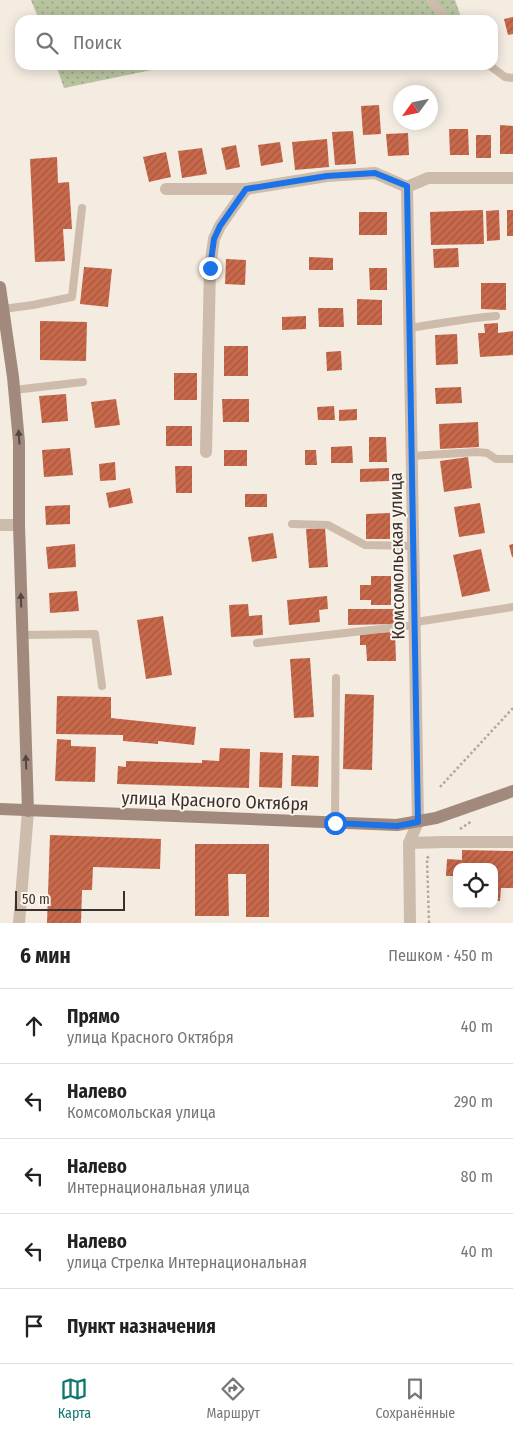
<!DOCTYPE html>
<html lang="ru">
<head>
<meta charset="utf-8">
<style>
	body { margin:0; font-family:"Fira Sans Condensed",sans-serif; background:#f6f6f6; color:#222 }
	.controls { position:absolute; right:15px; bottom:15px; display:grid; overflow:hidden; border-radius:10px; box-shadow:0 2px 12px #0003 }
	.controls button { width:45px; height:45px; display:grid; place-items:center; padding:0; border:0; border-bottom:1px solid #e0e0e0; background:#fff; color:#222; font:25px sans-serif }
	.compass { position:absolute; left:393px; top:85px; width:45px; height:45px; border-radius:50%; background:#fff; box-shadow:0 2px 12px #0003; rotate:237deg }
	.scale { position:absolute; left:15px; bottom:12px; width:110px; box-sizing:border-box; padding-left:5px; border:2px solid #3b302b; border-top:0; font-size:14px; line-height:18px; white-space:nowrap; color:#3b302b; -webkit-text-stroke:4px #fbf5ee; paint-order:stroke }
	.stop { position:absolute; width:15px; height:15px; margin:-11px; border:4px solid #1a73e8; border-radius:50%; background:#fff }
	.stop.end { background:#1a73e8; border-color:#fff; box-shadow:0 1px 5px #0008 }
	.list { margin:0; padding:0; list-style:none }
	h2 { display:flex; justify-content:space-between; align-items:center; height:65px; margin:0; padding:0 20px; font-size:21px }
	h2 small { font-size:16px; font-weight:400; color:#767676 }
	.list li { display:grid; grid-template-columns:32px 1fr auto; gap:15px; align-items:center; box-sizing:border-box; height:75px; padding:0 20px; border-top:1px solid #e0e0e0 }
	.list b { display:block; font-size:19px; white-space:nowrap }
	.list p { margin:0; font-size:16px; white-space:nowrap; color:#767676 }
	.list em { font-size:16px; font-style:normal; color:#767676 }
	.icon { flex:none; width:28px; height:28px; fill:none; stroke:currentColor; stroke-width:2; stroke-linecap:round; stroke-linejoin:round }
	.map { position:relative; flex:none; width:513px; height:923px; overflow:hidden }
	.search { position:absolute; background:#fff; box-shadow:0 2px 12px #0003; left:15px; right:15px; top:15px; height:55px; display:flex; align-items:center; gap:12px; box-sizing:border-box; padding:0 18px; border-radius:15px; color:#767676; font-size:19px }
	.sheet { height:440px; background:#fff }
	nav { display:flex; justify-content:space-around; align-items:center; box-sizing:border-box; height:70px; border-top:1px solid #e0e0e0; background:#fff; font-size:14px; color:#767676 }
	nav a { display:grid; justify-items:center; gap:2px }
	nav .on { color:#0f766e }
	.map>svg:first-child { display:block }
	.grass { fill:url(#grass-dots) }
	.building { fill:url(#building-hatch) }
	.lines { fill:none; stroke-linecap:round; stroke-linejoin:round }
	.path { stroke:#b9a596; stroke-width:2.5; stroke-dasharray:2.5 2.5; stroke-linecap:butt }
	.service { stroke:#cdbbac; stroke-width:8 }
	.minor { stroke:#cdbbac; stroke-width:12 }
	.secondary { stroke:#a18a7d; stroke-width:12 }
	.oneway { fill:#544640 }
	.route { stroke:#1a73e8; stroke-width:6 }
	.labels { text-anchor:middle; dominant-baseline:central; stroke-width:4; stroke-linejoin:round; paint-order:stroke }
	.street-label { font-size:18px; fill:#3b302b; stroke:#fbf5ee }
</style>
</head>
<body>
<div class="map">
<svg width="513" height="923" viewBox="0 0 513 923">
	<defs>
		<pattern id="grass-dots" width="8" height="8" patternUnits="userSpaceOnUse" patternTransform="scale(1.25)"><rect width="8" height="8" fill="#b8c4a0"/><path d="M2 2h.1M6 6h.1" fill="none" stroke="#97a083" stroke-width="1.8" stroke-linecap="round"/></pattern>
		<pattern id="building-hatch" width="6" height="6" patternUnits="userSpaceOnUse" patternTransform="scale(1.25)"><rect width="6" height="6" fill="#c8694b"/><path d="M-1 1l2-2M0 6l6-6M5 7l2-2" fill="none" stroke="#a4573f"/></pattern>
	</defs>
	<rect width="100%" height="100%" fill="#f4ebe1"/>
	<g class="grass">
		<polygon points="31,0 455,0 462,20 39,20"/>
		<polygon points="56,65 176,65 64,88"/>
	</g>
	<g class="building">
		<polygon points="513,17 513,34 508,35 504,19"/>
		<polygon points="379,105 381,134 363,135 361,106"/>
		<polygon points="500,125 513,126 513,154 500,154"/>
		<polygon points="449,129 468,129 469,155 450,155"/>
		<polygon points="353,131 356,164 335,165 332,132"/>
		<polygon points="408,133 409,155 388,156 386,134"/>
		<rect x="476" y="135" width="15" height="23"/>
		<polygon points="327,139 329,167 295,170 292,142"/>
		<polygon points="280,142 283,162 261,166 258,145"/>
		<polygon points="236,145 240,167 226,170 221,148"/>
		<polygon points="202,148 207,174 182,178 178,151"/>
		<polygon points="166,152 171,177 149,182 143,157"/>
		<polygon points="57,157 58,183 69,182 72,229 63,229 65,261 35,262 30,159"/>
		<polygon points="483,210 484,244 431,245 430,212"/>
		<polygon points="499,210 500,240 487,241 486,211"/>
		<rect x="507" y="210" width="6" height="26"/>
		<rect x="359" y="212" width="28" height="23"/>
		<polygon points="458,248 459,267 434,268 433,249"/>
		<polygon points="309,257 333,258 333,270 309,270"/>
		<polygon points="226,259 246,260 245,285 225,284"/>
		<polygon points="84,267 112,269 108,307 80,304"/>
		<polygon points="369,268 387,268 387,290 370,290"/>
		<polygon points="481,283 506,283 506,310 481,309"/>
		<polygon points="357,299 382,300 382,325 357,325"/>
		<polygon points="318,308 343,308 344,327 319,327"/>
		<polygon points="306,316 306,329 282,330 282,317"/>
		<polygon points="40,321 87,322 86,361 40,360"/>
		<polygon points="498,323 498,333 513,331 513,355 480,357 478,333 485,333 484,324"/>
		<polygon points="457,334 458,364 436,365 435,335"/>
		<rect x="224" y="346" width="24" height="30"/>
		<polygon points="341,351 342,370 327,371 326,352"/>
		<rect x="174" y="373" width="23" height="27"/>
		<polygon points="461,387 462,403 436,404 435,388"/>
		<polygon points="66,394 68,421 42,423 39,396"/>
		<polygon points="116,399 120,425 95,428 91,402"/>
		<polygon points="222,399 249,399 249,422 223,422"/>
		<polygon points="334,406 335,420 318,420 317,407"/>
		<polygon points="357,409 357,420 339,421 339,410"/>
		<polygon points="478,422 479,447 440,449 439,424"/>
		<rect x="166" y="426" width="26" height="20"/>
		<polygon points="369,437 386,437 387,462 369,462"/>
		<polygon points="352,446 353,463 331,463 331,447"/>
		<polygon points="70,448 73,475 44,477 42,450"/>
		<rect x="224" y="450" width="23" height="16"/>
		<polygon points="305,450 316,450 317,465 305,465"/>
		<polygon points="468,457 472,488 444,492 440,461"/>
		<polygon points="115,462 116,480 100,481 99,464"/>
		<polygon points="175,466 192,466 192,493 176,493"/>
		<polygon points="389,468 389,481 360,482 360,469"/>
		<polygon points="130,488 133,503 109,508 106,493"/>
		<rect x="245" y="494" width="22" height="13"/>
		<polygon points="480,503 485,533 459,537 454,507"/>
		<polygon points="70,505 70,524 46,525 45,506"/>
		<polygon points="390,513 390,539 366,539 366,514"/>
		<polygon points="325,528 328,567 309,568 306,529"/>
		<polygon points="273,533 277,558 252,562 248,537"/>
		<polygon points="75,544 76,567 48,569 46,547"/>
		<polygon points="513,544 513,557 512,557 509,545"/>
		<polygon points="481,549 490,591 462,597 453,555"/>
		<polygon points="371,576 391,576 391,605 371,605 371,600 360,600 360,585 371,585"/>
		<polygon points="77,591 79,611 50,613 49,593"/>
		<polygon points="327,596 328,609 319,610 320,622 289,625 287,600"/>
		<polygon points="248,604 249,616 262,615 263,635 231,637 229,605"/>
		<polygon points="348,609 394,609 395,624 348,625"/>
		<polygon points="163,616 172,675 146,679 137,620"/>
		<polygon points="395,632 396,661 367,661 366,645 360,645 360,633"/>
		<polygon points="310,658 314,717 294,718 290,659"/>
		<polygon points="345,694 374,695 372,770 343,769"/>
		<polygon points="57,696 111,697 111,718 196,727 194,745 158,741 158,744 123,741 123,735 56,734"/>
		<polygon points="57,739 71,740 71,746 96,747 95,782 55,781"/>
		<polygon points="220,748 250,749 249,788 117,784 118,766 126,767 126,761 202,763 202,760 219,761"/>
		<polygon points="260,752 283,753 282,788 259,787"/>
		<polygon points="292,755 319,756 318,787 291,786"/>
		<polygon points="50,835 161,839 160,869 93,867 92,890 82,890 81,923 47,923"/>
		<polygon points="195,844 269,844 269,917 246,917 246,874 228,874 229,916 195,916"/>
		<polygon points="462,850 513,851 513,888 501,888 500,901 494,901 494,867 457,867 457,876 446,876 447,859 462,860"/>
	</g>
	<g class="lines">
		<g class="path">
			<polyline points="440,787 513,708"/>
			<polyline points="460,829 472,821"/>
			<polyline points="429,923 427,858 430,856"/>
		</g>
		<g class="service">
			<polyline points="430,0 447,20"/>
			<polyline points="489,65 505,77 513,78"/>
			<polyline points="3,309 33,305 72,297 82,208"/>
			<path d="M 410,328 C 438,324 467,318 496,316"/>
			<polyline points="14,390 83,382"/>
			<polyline points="412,456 477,452 487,453 496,459 513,459"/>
			<polyline points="292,524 328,525 365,545 414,546"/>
			<polyline points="416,622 513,607"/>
			<polyline points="22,635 95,634 102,686"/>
			<polyline points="257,643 416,625"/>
			<polyline points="335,823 336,678"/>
		</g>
		<g class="minor">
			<polyline points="407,187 418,822 409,843 410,923"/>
			<polyline points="166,189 246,189 327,176 375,173 407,187 428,178 513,178"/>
			<polyline points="206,452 210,267 214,239 220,226 246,189"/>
			<polyline points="0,525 19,525"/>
			<polyline points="409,843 444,842 513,842"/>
			<polyline points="19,923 28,811"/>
		</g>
		<g class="secondary">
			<polyline points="0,287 13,377 19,442 19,525 28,811"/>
			<polyline points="0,809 397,825 436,818 513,791"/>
		</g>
	</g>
	<defs><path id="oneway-solid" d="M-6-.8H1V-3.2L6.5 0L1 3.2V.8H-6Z" transform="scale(1.25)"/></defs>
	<g class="oneway">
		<use href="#oneway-solid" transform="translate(19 437) rotate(-94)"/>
		<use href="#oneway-solid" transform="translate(21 600) rotate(-92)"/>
		<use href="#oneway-solid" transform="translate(26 762) rotate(-92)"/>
	</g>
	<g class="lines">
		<polyline class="route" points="210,268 214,239 220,226 246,189 327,176 375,173 407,186 418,822 397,826 335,823"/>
	</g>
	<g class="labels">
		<g class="street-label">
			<text transform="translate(397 556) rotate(-91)">Комсомольская улица</text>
			<text transform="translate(215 801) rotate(2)">улица Красного Октября</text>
		</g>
	</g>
</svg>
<div class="controls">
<button><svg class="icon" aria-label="locate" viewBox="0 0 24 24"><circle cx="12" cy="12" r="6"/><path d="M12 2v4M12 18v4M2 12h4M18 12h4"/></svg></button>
</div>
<svg class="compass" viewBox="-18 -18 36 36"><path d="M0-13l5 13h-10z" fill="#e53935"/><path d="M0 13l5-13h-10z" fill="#767676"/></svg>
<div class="scale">50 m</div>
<div class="stop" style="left:335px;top:823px"></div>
<div class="stop end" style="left:210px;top:268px"></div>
<div class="search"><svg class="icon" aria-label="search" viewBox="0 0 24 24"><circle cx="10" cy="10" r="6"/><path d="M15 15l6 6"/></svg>Поиск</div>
</div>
<section class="sheet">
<h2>6 мин<small>Пешком · 450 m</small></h2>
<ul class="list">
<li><svg class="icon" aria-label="ahead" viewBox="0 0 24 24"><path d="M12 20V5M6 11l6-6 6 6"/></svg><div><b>Прямо</b><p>улица Красного Октября</p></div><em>40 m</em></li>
<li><svg class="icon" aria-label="left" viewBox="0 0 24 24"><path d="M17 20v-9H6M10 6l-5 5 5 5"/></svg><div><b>Налево</b><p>Комсомольская улица</p></div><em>290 m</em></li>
<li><svg class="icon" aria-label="left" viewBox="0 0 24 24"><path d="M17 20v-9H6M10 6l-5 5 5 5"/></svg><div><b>Налево</b><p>Интернациональная улица</p></div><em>80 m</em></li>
<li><svg class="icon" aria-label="left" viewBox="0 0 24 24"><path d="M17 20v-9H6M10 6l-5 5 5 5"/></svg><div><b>Налево</b><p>улица Стрелка Интернациональная</p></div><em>40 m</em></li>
<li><svg class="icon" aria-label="arrive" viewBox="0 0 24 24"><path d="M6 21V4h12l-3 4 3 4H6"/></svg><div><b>Пункт назначения</b></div></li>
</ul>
</section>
<nav>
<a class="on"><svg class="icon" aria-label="map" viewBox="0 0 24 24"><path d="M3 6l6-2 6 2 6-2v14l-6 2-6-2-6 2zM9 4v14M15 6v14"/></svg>Карта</a>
<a><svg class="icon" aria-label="directions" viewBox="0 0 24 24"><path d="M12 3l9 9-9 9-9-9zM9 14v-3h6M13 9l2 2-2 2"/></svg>Маршрут</a>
<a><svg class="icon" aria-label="saved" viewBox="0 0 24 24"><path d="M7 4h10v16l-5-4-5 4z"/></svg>Сохранённые</a>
</nav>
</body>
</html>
